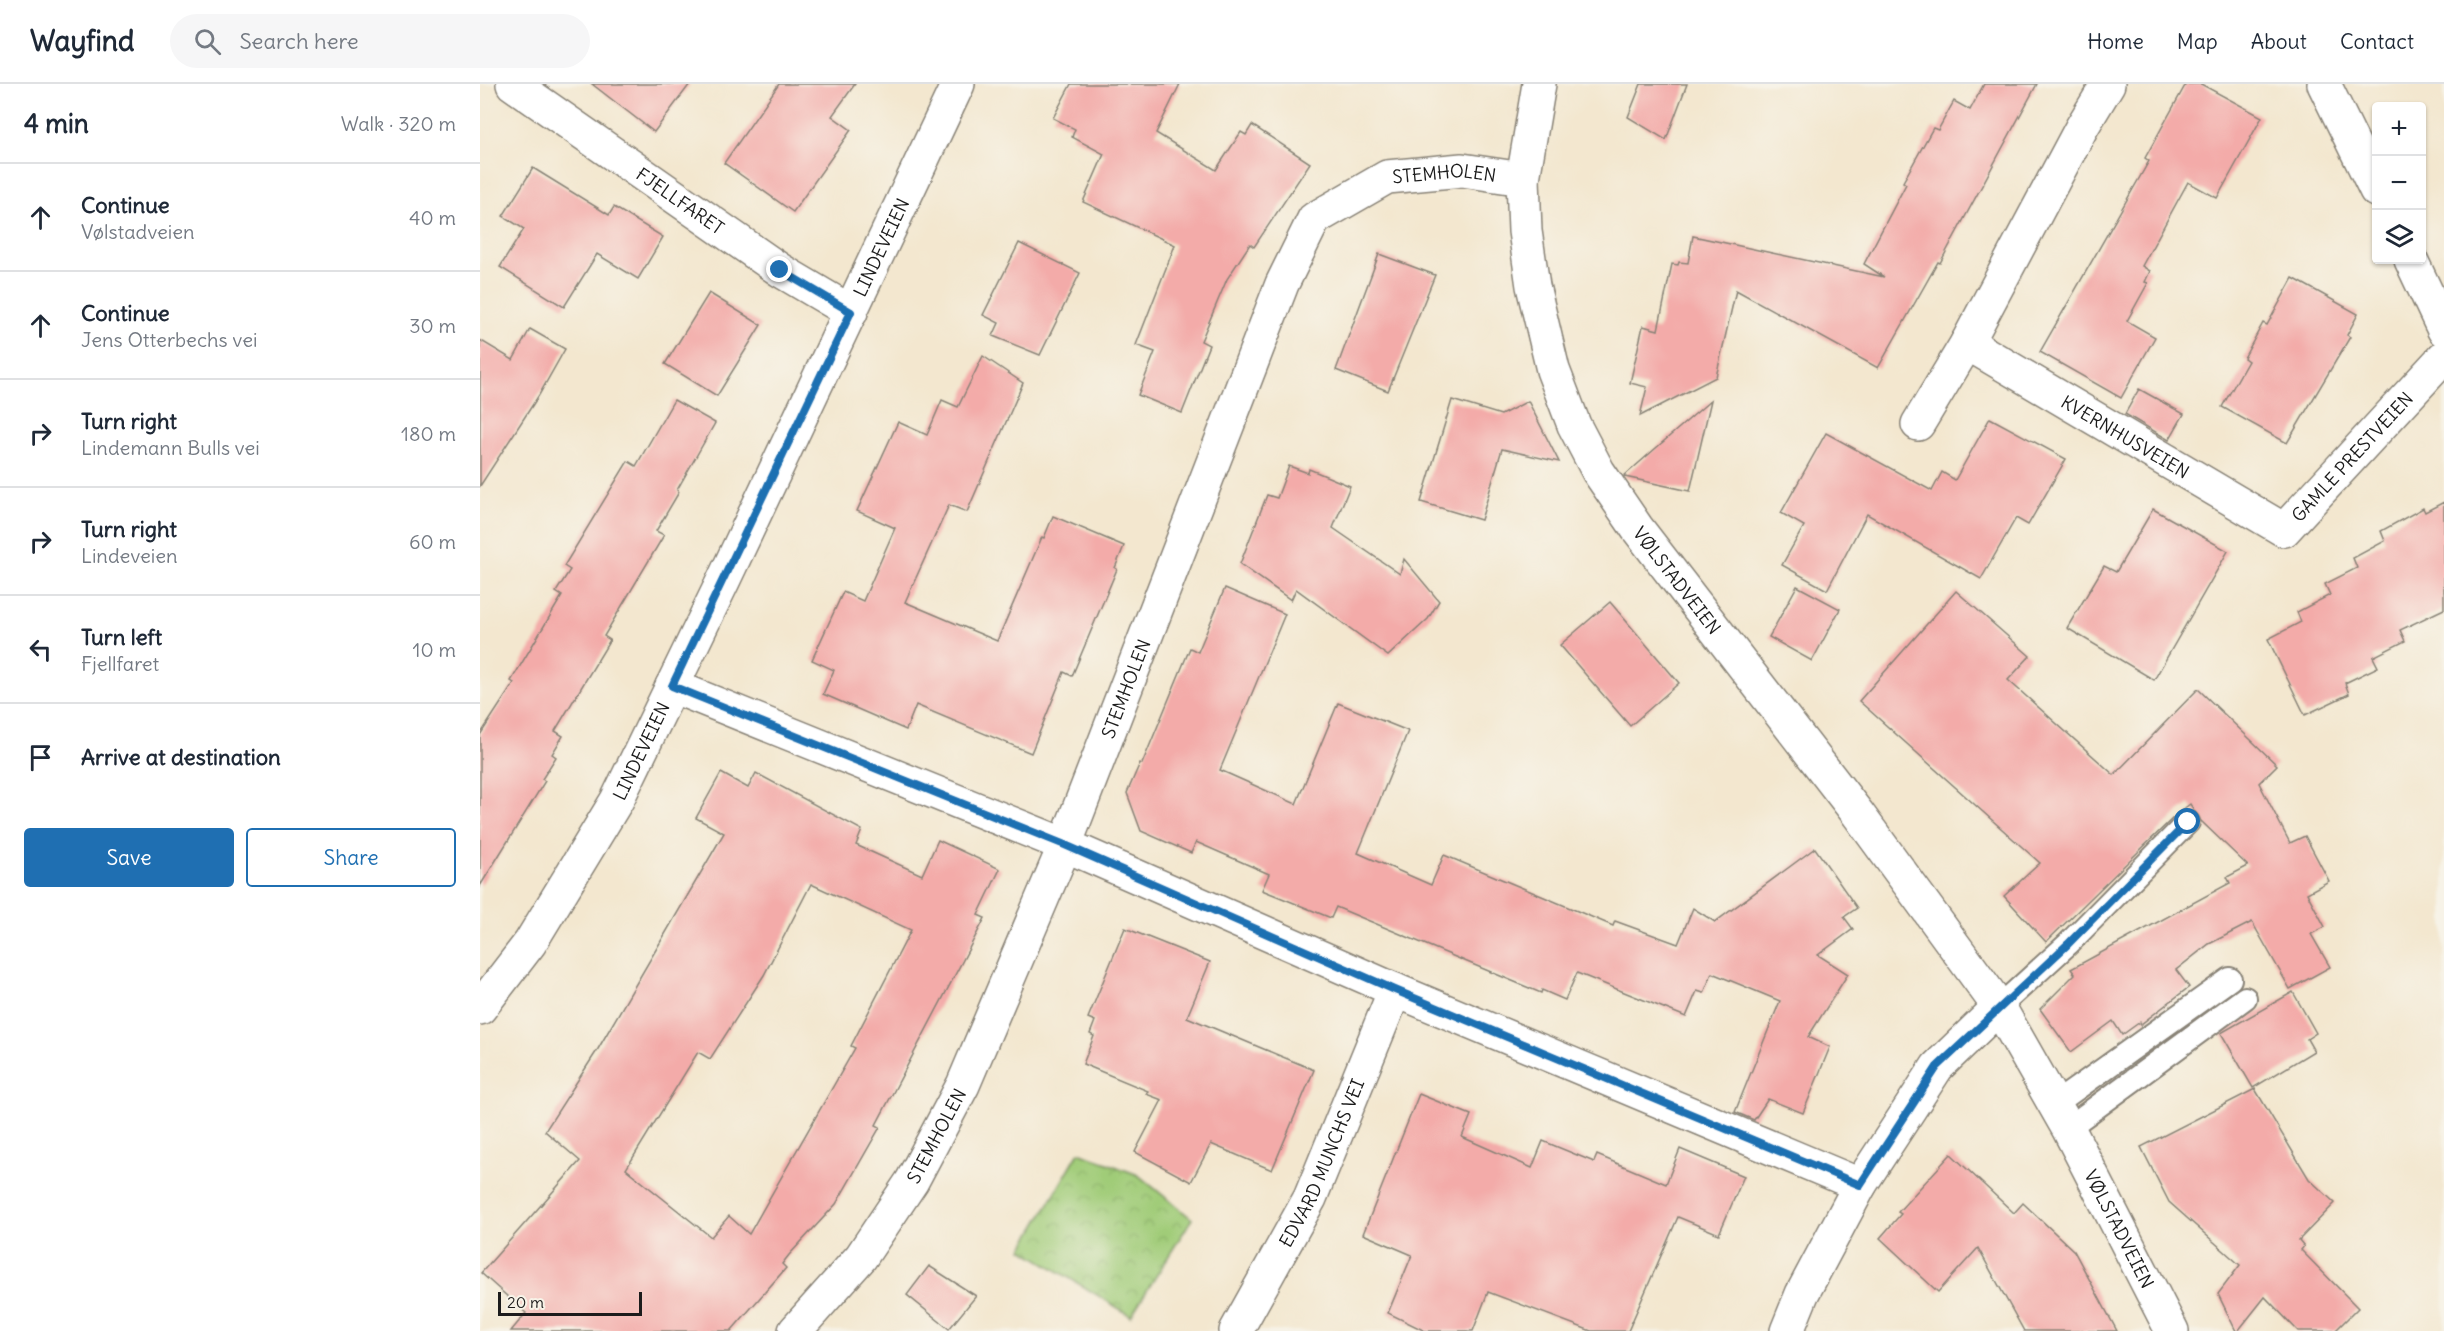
<!DOCTYPE html>
<html lang="en">
<head>
<meta charset="utf-8">
<style>
	body { margin:0; font-family:Delius,sans-serif; background:#f6f6f7; color:#1f2937 }
	.controls { position:absolute; right:18px; top:18px; display:grid; overflow:hidden; border-radius:6px; box-shadow:0 2px 4px #0004 }
	.controls button { width:54px; height:54px; display:grid; place-items:center; padding:0; border:0; border-bottom:2px solid #e0e1e3; background:#fff; color:#1f2937; font:30px sans-serif }
	.scale { position:absolute; left:18px; bottom:15px; width:144px; box-sizing:border-box; padding-left:6px; border:3px solid #1c1c1c; border-top:0; font-size:16px; line-height:21px; white-space:nowrap; color:#1c1c1c; -webkit-text-stroke:4px #f7f3e8; paint-order:stroke }
	.stop { position:absolute; width:18px; height:18px; margin:-14px; border:4px solid #1f6fb2; border-radius:50%; background:#fff }
	.stop.end { background:#1f6fb2; border-color:#fff; box-shadow:0 2px 6px #0008 }
	.list { margin:0; padding:0; list-style:none }
	h2 { display:flex; justify-content:space-between; align-items:center; height:78px; margin:0; padding:0 24px; font-size:26px }
	h2 small { font-size:20px; font-weight:400; color:#747a83 }
	.list li { display:grid; grid-template-columns:39px 1fr auto; gap:18px; align-items:center; box-sizing:border-box; height:108px; padding:0 24px; border-top:2px solid #e0e1e3 }
	.list b { display:block; font-size:22px; white-space:nowrap }
	.list p { margin:0; font-size:20px; white-space:nowrap; color:#747a83 }
	.list em { font-size:20px; font-style:normal; color:#747a83 }
	.actions { display:flex; gap:12px; padding:18px 24px }
	.actions a { flex:1; padding:14px 0; border:2px solid #1f6fb2; border-radius:6px; text-align:center; font-size:21px; color:#1f6fb2 }
	.actions .main { background:#1f6fb2; color:#fff }
	.icon { flex:none; width:33px; height:33px; fill:none; stroke:currentColor; stroke-width:2; stroke-linecap:round; stroke-linejoin:round }
	.map { position:relative; flex:none; width:1964px; height:1247px; overflow:hidden }
	header { display:flex; align-items:center; gap:36px; box-sizing:border-box; height:84px; padding:0 30px; background:#fff; border-bottom:2px solid #e0e1e3 }
	header strong { font-size:28px }
	nav { display:flex; gap:33px; margin-inline-start:auto; font-size:21px }
	.search { width:420px; height:54px; background:#f6f6f7; display:flex; align-items:center; gap:15px; box-sizing:border-box; padding:0 21px; border-radius:33px; color:#747a83; font-size:22px }
	main { display:flex }
	aside { flex:1; background:#fff }
	.map>svg:first-child { display:block }
	.park { fill:url(#park-crowns); stroke:#5e744a; stroke-width:1.5 }
	.building { fill:#f3aba9; fill-rule:evenodd }
	.lines { fill:none; stroke-linecap:round; stroke-linejoin:round }
	.lane-casing { stroke:#888276; stroke-width:26 }
	.street-casing { stroke:#888276; stroke-width:36 }
	.lane { stroke:#fff; stroke-width:22 }
	.street { stroke:#fff; stroke-width:33 }
	.route { stroke:#1f6fb2; stroke-width:8 }
	.labels { text-anchor:middle; dominant-baseline:central; stroke-width:4.5; stroke-linejoin:round; paint-order:stroke }
	.street-label { font-size:18px; fill:#1c1c1c; stroke:#f7f3e8 }
</style>
</head>
<body>
<header>
<strong>Wayfind</strong>
<div class="search"><svg class="icon" aria-label="search" viewBox="0 0 24 24"><circle cx="10" cy="10" r="6"/><path d="M15 15l6 6"/></svg>Search here</div>
<nav><a>Home</a><a>Map</a><a>About</a><a>Contact</a></nav>
</header>
<main>
<aside>
<h2>4 min<small>Walk · 320 m</small></h2>
<ul class="list">
<li><svg class="icon" aria-label="ahead" viewBox="0 0 24 24"><path d="M12 20V5M6 11l6-6 6 6"/></svg><div><b>Continue</b><p>Vølstadveien</p></div><em>40 m</em></li>
<li><svg class="icon" aria-label="ahead" viewBox="0 0 24 24"><path d="M12 20V5M6 11l6-6 6 6"/></svg><div><b>Continue</b><p>Jens Otterbechs vei</p></div><em>30 m</em></li>
<li><svg class="icon" aria-label="right" viewBox="0 0 24 24"><path d="M7 20v-9h11M14 6l5 5-5 5"/></svg><div><b>Turn right</b><p>Lindemann Bulls vei</p></div><em>180 m</em></li>
<li><svg class="icon" aria-label="right" viewBox="0 0 24 24"><path d="M7 20v-9h11M14 6l5 5-5 5"/></svg><div><b>Turn right</b><p>Lindeveien</p></div><em>60 m</em></li>
<li><svg class="icon" aria-label="left" viewBox="0 0 24 24"><path d="M17 20v-9H6M10 6l-5 5 5 5"/></svg><div><b>Turn left</b><p>Fjellfaret</p></div><em>10 m</em></li>
<li><svg class="icon" aria-label="arrive" viewBox="0 0 24 24"><path d="M6 21V4h12l-3 4 3 4H6"/></svg><div><b>Arrive at destination</b></div></li>
</ul>
<div class="actions"><a class="main">Save</a><a>Share</a></div>
</aside>
<div class="map">
<svg width="1964" height="1247" viewBox="0 0 1964 1247">
	<defs>
		<pattern id="park-crowns" width="20" height="18" patternUnits="userSpaceOnUse" patternTransform="scale(1.5)"><rect width="20" height="18" fill="#a0cc78"/><path d="M2 6a3 3 0 1 1 6 0M12 15a3 3 0 1 1 6 0" fill="none" stroke="#89af67"/></pattern>
	</defs>
	<rect width="100%" height="100%" fill="#f7f3e8"/>
	<filter id="ink" filterUnits="userSpaceOnUse"><feTurbulence type="fractalNoise" baseFrequency=".0167" numOctaves="2"/><feDisplacementMap in="SourceGraphic" scale="12" xChannelSelector="R" yChannelSelector="G"/><feConvolveMatrix kernelMatrix="1 2 1 2 8 2 1 2 1" color-interpolation-filters="sRGB"/></filter>
	<filter id="wash" filterUnits="userSpaceOnUse"><feTurbulence type="fractalNoise" baseFrequency=".008" numOctaves="4" result="noise"/><feDisplacementMap in="SourceGraphic" scale="24" xChannelSelector="R" yChannelSelector="G"/><feGaussianBlur stdDeviation="1.35" result="paint"/><feColorMatrix in="noise" values="0 0 0 0 0 0 0 0 0 0 0 0 0 0 0 0 0 1.4 0 .05"/><feComposite in="paint" operator="in"/></filter>
	<g filter="url(#wash)">
		<rect width="100%" height="100%" fill="#f3e7cf"/>
		<polygon class="park" points="599,1068 658,1091 712,1135 651,1232 542,1165"/>
		<g id="blocks">
			<g class="building">
				<polygon points="112,0 210,0 174,48"/>
				<polygon points="299,0 375,0 352,32 371,46 313,128 244,79"/>
				<polygon points="591,0 700,0 676,49 736,86 761,48 766,51 772,41 830,79 774,163 770,160 747,195 721,257 729,261 702,329 658,311 675,268 656,261 695,161 603,118 624,70 592,53 595,45 573,34"/>
				<polygon points="1161,0 1207,0 1186,56 1148,33"/>
				<polygon points="1504,0 1557,0 1460,179 1458,178 1398,284 1256,206 1236,293 1160,332 1167,303 1150,299 1163,242 1178,246 1192,180 1198,181 1199,178 1208,179 1213,152 1404,193 1384,180 1426,100 1423,98 1453,44 1458,46 1474,17 1490,26"/>
				<polygon points="1706,0 1721,0 1782,33 1737,114 1708,98 1662,182 1670,187 1665,198 1668,199 1647,237 1675,253 1641,314 1560,268 1669,77 1665,74"/>
				<polygon points="53,84 129,131 134,123 183,153 158,195 117,170 84,223 20,183 44,145 23,132"/>
				<polygon points="539,159 600,189 560,271 513,252 519,239 503,231"/>
				<polygon points="899,170 955,191 908,307 856,286"/>
				<polygon points="1813,194 1878,230 1867,251 1870,253 1807,359 1742,323 1768,277 1764,274 1783,239 1787,241"/>
				<polygon points="229,209 281,241 237,312 185,280"/>
				<polygon points="50,245 85,265 59,311 0,402 0,256 33,276"/>
				<polygon points="503,272 543,299 487,428 469,421 425,518 517,557 562,453 564,454 573,432 644,462 635,484 637,485 592,592 584,588 551,669 436,621 426,646 343,610 354,586 332,576 363,508 383,517 415,444 377,427 418,338 447,351 462,316 478,323"/>
				<polygon points="1659,305 1704,330 1689,356 1645,330"/>
				<polygon points="194,316 235,339 197,406 199,408 176,447 184,451 124,552 130,556 75,647 83,652 72,670 76,673 62,695 65,697 0,802 0,651 34,599 31,597 82,512 76,508 90,486 84,482 148,377 156,382"/>
				<polygon points="972,316 1021,331 1048,317 1079,378 1022,365 1001,436 941,418"/>
				<polygon points="1231,316 1210,407 1145,393 1144,392"/>
				<polygon points="1510,334 1586,375 1548,441 1536,434 1501,495 1387,430 1347,506 1302,481 1324,442 1301,429 1346,349 1452,407 1462,388 1475,396"/>
				<polygon points="809,382 828,389 829,385 870,402 853,444 920,490 924,475 959,517 948,535 908,572 816,505 811,516 760,480 787,411 797,414"/>
				<polygon points="1964,418 1964,525 1920,546 1925,557 1893,573 1898,583 1865,599 1869,610 1825,631 1788,555 1821,538 1817,528 1850,511 1845,500 1877,484 1873,474 1905,457 1901,447 1943,424 1945,428"/>
				<polygon points="1673,425 1748,467 1674,596 1587,544 1624,482 1636,488"/>
				<polygon points="1317,502 1360,525 1332,577 1289,553"/>
				<polygon points="745,504 805,530 740,686 816,720 858,619 928,647 878,769 951,801 964,771 1133,842 1135,837 1198,860 1213,824 1235,838 1335,764 1377,824 1364,833 1373,845 1338,871 1368,890 1328,953 1350,963 1323,1029 1288,1015 1274,1036 1255,1028 1300,917 1232,889 1224,909 1217,907 1206,933 1097,889 1085,916 1062,906 1061,909 856,823 851,834 782,806 789,790 716,758 711,769 661,747 647,709 660,679 662,680 710,564 718,568"/>
				<polygon points="1476,507 1550,572 1528,596 1634,691 1718,605 1797,681 1779,699 1810,759 1825,752 1849,797 1827,809 1845,843 1831,850 1850,883 1810,905 1772,838 1729,860 1696,886 1709,903 1661,940 1660,938 1642,951 1633,937 1591,968 1560,925 1595,890 1591,885 1750,799 1747,793 1768,782 1721,737 1710,720 1698,729 1566,858 1524,812 1560,779 1379,617"/>
				<polygon points="1130,518 1199,599 1150,642 1080,561"/>
				<path d="M 241,689 L 268,704 L 276,689 L 382,746 L 376,761 L 442,791 L 458,756 L 520,785 L 498,831 L 505,834 L 396,1041 L 400,1043 L 356,1120 L 309,1171 L 302,1180 L 306,1184 L 251,1247 L 31,1247 L 46,1229 L 1,1189 L 100,1077 L 65,1047 L 118,965 L 244,749 L 216,734 ZM 331,800 L 431,846 L 371,962 L 375,964 L 269,1150 L 249,1132 L 231,1153 L 146,1085 L 218,968 L 230,975 L 284,891 Z"/>
				<polygon points="645,844 730,878 707,933 834,986 792,1086 731,1060 711,1098 655,1068 682,1016 666,1010 668,1007 603,980 614,952 610,950 615,937 608,934"/>
				<polygon points="1813,908 1836,949 1827,955 1834,967 1773,1004 1741,949"/>
				<polygon points="1775,1005 1829,1095 1855,1119 1819,1156 1824,1162 1821,1166 1878,1224 1855,1247 1818,1247 1785,1213 1758,1247 1756,1247 1738,1210 1760,1181 1689,1118 1661,1063"/>
				<polygon points="939,1010 991,1031 982,1053 1052,1084 1063,1057 1114,1078 1117,1071 1186,1100 1200,1065 1264,1092 1239,1150 1198,1133 1148,1247 1111,1247 1008,1208 993,1247 945,1247 908,1229 932,1171 883,1150"/>
				<polygon points="1471,1070 1534,1129 1543,1119 1594,1167 1637,1247 1544,1247 1498,1164 1458,1208 1400,1154 1421,1130 1418,1128"/>
				<polygon points="449,1182 496,1212 469,1245 427,1211"/>
			</g>
		</g>
	</g>
	<g filter="url(#ink)">
		<use href="#blocks" fill-opacity="0" stroke="#888276" stroke-width="1.5"/>
		<g class="lines">
			<g class="lane-casing">
				<g id="lane">
					<polyline points="1519,923 1588,860 1708,738"/>
					<polyline points="1575,1020 1750,895"/>
					<polyline points="1588,1044 1765,914"/>
				</g>
			</g>
			<g class="street-casing">
				<g id="street">
					<path id="s1" d="M 33,0 L 300,186 L 371,228"/>
					<path id="s2" d="M 1059,0 L 1043,95 L 1045,147 L 1053,202 L 1073,286 L 1094,341 L 1118,387 L 1157,444 L 1378,730 L 1519,923 L 1588,1044 L 1692,1247"/>
					<polyline points="1844,0 1896,106"/>
					<polyline points="1931,176 1964,246"/>
					<path id="s3" d="M 1487,259 L 1804,446 L 1964,273"/>
					<polyline points="1438,340 1487,259 1602,43 1628,0"/>
					<polyline points="192,602 585,761 915,906 1380,1101"/>
					<path id="s4" d="M 0,924 L 50,859 L 137,716 L 244,495 L 478,0"/>
					<path id="s5" d="M 315,1247 L 381,1173 L 432,1097 L 483,1001 L 585,761 L 802,200 L 834,135 L 907,93 L 982,86 L 1043,95"/>
					<path id="s6" d="M 756,1247 L 830,1114 L 915,906"/>
					<polyline points="1307,1247 1322,1210 1380,1101 1457,983 1519,923"/>
				</g>
			</g>
			<use href="#lane" class="lane"/>
			<use href="#street" class="street"/>
		</g>
	</g>
	<g class="lines" filter="url(#ink)">
		<polyline class="route" points="300,186 371,228 192,602 585,761 915,906 1380,1101 1457,983 1588,860 1708,738"/>
	</g>
	<g class="labels">
		<g class="street-label">
			<text stroke="none"><textPath href="#s5" startOffset="1376">STEMHOLEN</textPath></text>
			<text stroke="none"><textPath href="#s1" startOffset="204">FJELLFARET</textPath></text>
			<text stroke="none"><textPath href="#s4" startOffset="862">LINDEVEIEN</textPath></text>
			<text stroke="none"><textPath href="#s3" startOffset="184">KVERNHUSVEIEN</textPath></text>
			<text stroke="none"><textPath href="#s3" startOffset="468">GAMLE PRESTVEIEN</textPath></text>
			<text stroke="none"><textPath href="#s2" startOffset="536">VØLSTADVEIEN</textPath></text>
			<text stroke="none"><textPath href="#s5" startOffset="728">STEMHOLEN</textPath></text>
			<text stroke="none"><textPath href="#s4" startOffset="304">LINDEVEIEN</textPath></text>
			<text stroke="none"><textPath href="#s5" startOffset="242">STEMHOLEN</textPath></text>
			<text stroke="none"><textPath href="#s6" startOffset="189">EDVARD MUNCHS VEI</textPath></text>
			<text stroke="none"><textPath href="#s2" startOffset="1323">VØLSTADVEIEN</textPath></text>
		</g>
	</g>
</svg>
<div class="controls">
<button>+</button>
<button>−</button>
<button><svg class="icon" aria-label="layers" viewBox="0 0 24 24"><path d="M12 4l9 5-9 5-9-5zM3 14l9 5 9-5"/></svg></button>
</div>
<div class="scale">20 m</div>
<div class="stop" style="left:1708px;top:738px"></div>
<div class="stop end" style="left:300px;top:186px"></div>
</div>
</main>
</body>
</html>
